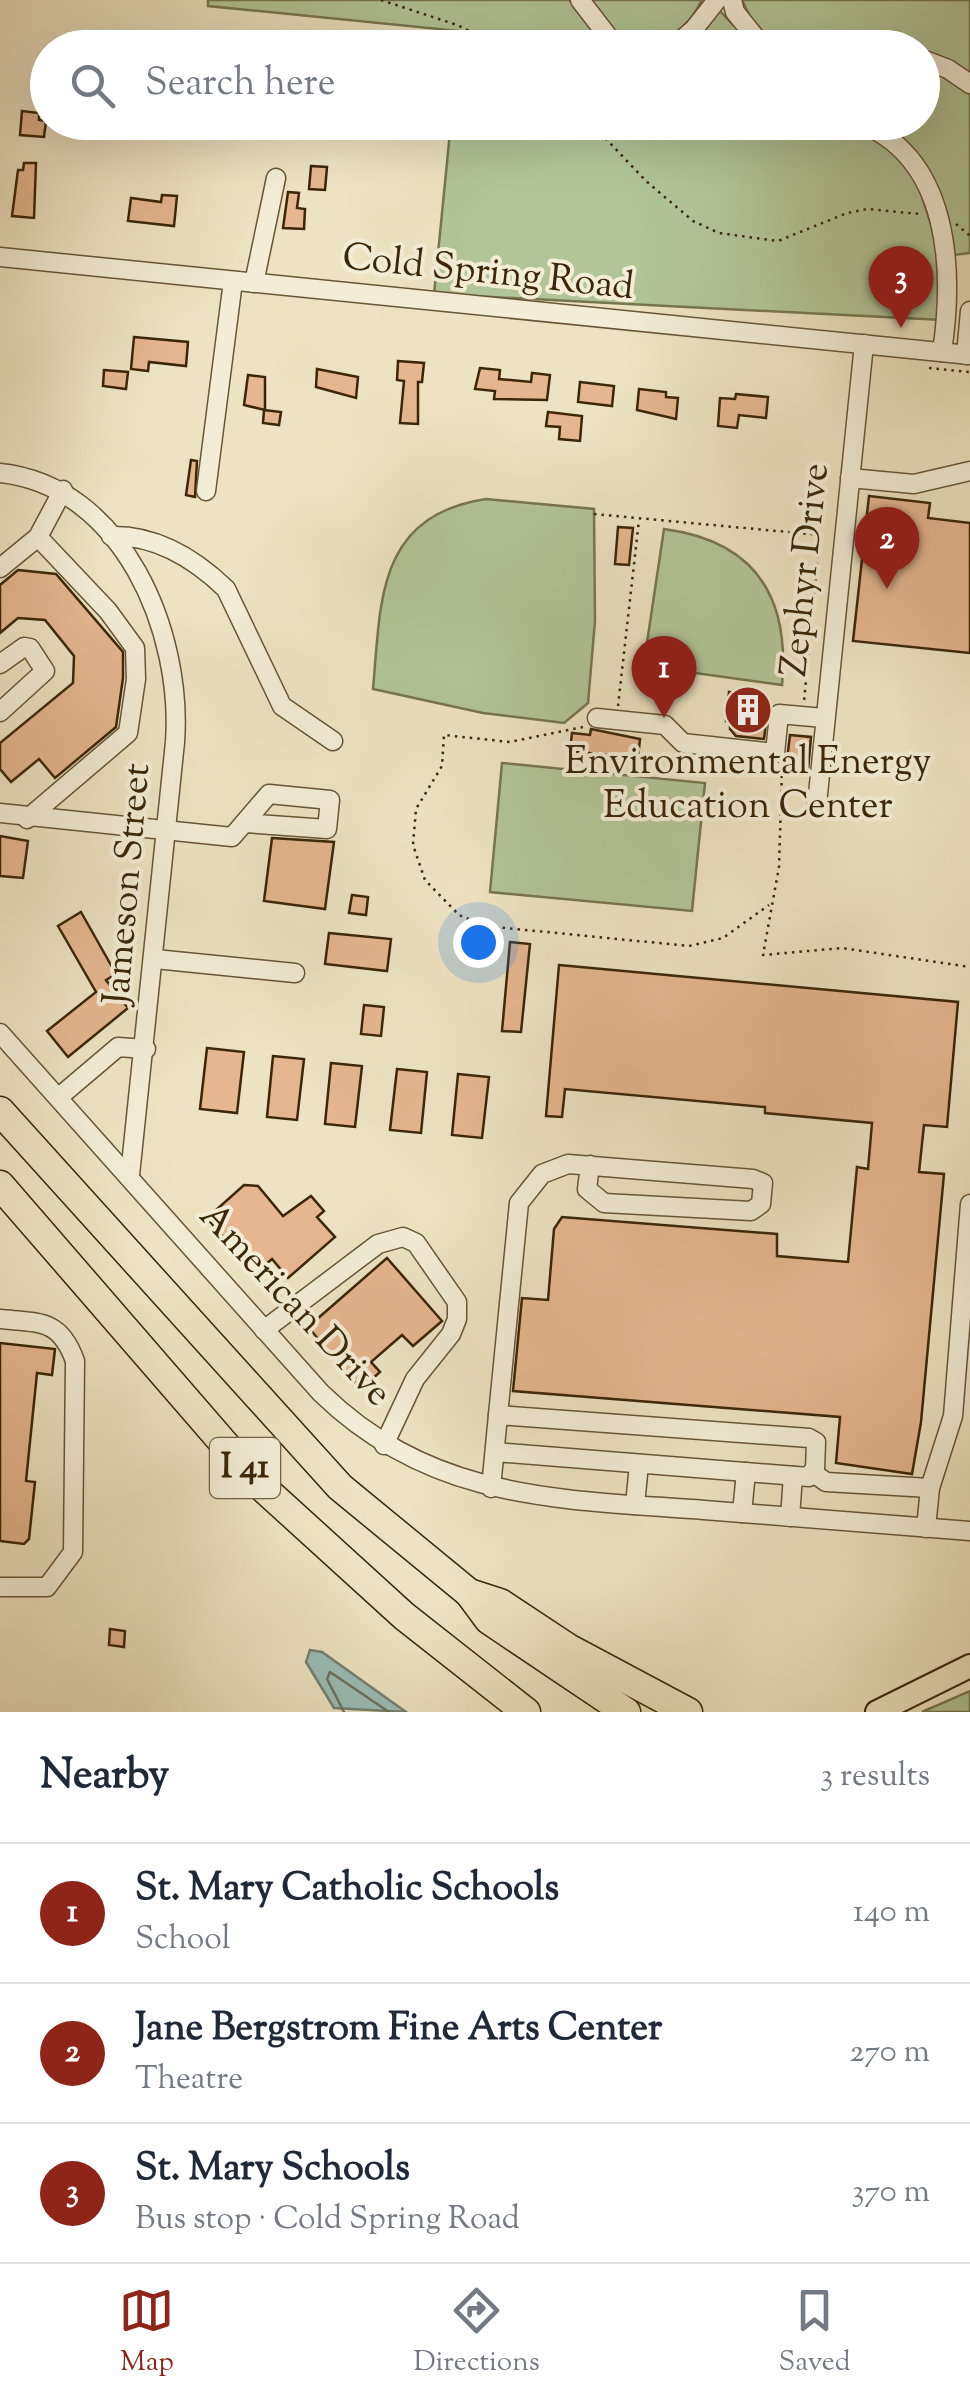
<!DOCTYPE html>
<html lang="en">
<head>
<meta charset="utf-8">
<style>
	body { margin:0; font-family:"Sorts Mill Goudy",serif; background:#f2f2f3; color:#1f2937 }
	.you { position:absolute; left:478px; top:942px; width:35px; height:35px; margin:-25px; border:8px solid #fff; border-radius:50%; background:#1a73e8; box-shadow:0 0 0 15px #1a73e833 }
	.badge { display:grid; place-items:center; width:65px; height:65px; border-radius:50%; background:#8f2418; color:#fff; font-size:32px; font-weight:700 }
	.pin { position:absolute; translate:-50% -82px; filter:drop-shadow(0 2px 5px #0008) }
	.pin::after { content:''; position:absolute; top:52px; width:35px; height:30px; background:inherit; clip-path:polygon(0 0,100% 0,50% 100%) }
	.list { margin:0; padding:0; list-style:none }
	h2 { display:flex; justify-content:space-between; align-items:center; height:130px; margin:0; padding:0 40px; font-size:42px }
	h2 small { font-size:32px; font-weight:400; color:#747a83 }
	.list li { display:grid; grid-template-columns:65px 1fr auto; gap:30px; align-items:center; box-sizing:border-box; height:140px; padding:0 40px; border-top:2px solid #e0e1e3 }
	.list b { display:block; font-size:38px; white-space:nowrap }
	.list p { margin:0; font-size:32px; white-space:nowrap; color:#747a83 }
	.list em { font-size:32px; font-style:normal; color:#747a83 }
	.icon { flex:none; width:55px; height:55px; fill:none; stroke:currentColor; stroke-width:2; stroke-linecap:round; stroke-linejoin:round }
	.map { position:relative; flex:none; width:970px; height:1712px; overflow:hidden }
	.search { position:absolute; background:#fff; box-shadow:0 10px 40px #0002; left:30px; right:30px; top:30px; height:110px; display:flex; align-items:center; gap:25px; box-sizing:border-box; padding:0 35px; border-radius:55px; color:#747a83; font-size:38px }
	.sheet { height:550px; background:#fff }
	nav { display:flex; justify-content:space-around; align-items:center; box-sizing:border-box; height:140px; border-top:2px solid #e0e1e3; background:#fff; font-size:28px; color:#747a83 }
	nav a { display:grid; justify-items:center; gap:5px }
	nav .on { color:#8f2418 }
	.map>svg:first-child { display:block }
	.green { fill:#b2c598; stroke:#767650; stroke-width:2.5 }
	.water { fill:#9abeb7; stroke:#748171; stroke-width:2.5 }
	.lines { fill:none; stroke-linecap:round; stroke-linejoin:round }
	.shore { stroke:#6a725f; stroke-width:2.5 }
	.building { fill:#e5b68f; stroke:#3b2607; stroke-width:2.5 }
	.minor-casing { stroke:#685536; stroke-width:21 }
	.major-casing { stroke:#3b2607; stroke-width:26 }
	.highway-casing { stroke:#3b2607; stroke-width:31 }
	.path { stroke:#3b2607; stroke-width:2.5; stroke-dasharray:2.5 5; stroke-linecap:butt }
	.minor { stroke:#f3edd7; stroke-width:18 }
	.major { stroke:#ede3c2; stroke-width:22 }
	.highway { stroke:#ede3c2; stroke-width:28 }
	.labels { text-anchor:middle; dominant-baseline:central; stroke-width:8; stroke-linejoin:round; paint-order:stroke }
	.shield { fill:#f3edd7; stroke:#726245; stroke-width:2.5 }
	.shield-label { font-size:35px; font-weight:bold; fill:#3b2607 }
	.street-label { font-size:38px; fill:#3b2607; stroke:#f3edd7 }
	.poi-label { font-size:38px; fill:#3b2607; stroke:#f3edd7 }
</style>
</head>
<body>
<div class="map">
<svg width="970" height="1712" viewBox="0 0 970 1712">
	<rect width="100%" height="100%" fill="#ede3c2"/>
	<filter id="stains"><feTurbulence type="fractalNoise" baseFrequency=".002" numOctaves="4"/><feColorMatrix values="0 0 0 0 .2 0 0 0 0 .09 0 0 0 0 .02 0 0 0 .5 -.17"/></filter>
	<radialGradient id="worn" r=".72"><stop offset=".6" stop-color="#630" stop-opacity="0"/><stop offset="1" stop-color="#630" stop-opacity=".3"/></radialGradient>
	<g class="green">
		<polygon points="208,0 569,0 608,47 458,47 459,31 208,6"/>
		<path d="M 586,0 L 702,0 C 686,33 661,48 626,47 Z"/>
		<polygon points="742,0 970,0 970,75 923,52 922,48 778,47 754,25"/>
		<polygon points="720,11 755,48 684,48"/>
		<polygon points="923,65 960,84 970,94 970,253 954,255 938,200 873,123 922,122"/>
		<polygon points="451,122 794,122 866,133 888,146 917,181 943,261 942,320 434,294"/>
		<path d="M 486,499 L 594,509 L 595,621 L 588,703 L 564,723 L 483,713 L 373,689 C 381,599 377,516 486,499 Z"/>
		<path d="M 664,529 C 755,541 790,597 782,685 L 652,667 L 645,656 Z"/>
		<polygon points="502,763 705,783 692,911 490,892"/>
		<polygon points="970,1691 970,1712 922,1712"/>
	</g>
	<polygon class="water" points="310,1650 322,1652 406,1712 334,1708 306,1662"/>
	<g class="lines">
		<polyline class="shore" points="344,1712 327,1679 330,1672 389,1712"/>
	</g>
	<g class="building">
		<polygon points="22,111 39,113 39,120 46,121 44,137 20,135"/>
		<polygon points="243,122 258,122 257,137 242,135"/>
		<polygon points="24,163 36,163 34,218 12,216 18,170 23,170"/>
		<polygon points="311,166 327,167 325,190 309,189"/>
		<polygon points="288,192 299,193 297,208 305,209 304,229 283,228"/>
		<polygon points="162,195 177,196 174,226 128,221 131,198 161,202"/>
		<polygon points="134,337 188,342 186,366 149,362 148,371 131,369"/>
		<polygon points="398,361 424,363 422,382 418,382 418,424 400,423 404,381 397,380"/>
		<polygon points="480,368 500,370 499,379 531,382 532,373 550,375 547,400 494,399 495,391 475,389"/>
		<polygon points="317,369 358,377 356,398 316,387"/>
		<polygon points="104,370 128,372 126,389 103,386"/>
		<polygon points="248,375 265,377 265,410 244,405"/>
		<polygon points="580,382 614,386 612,406 578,402"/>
		<polygon points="639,389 666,392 666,397 678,398 676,419 637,410"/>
		<polygon points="736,394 768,397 766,418 739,415 737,428 718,426 720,398 735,399"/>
		<polygon points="264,410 281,412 279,425 263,423"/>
		<polygon points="548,412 582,416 580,441 559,439 560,427 546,426"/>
		<polygon points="191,460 197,461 195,497 186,495"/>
		<polygon points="869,496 930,503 928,518 970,523 970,653 853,641"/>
		<polygon points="618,527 633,528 629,565 615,564"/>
		<polygon points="18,570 56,574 123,652 123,678 116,727 55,778 39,759 11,782 0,769 0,743 73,683 74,656 45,620 18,618 0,633 0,585"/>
		<polygon points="729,692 769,700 764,739 736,736 730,729 730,721 726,721"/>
		<polygon points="591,729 640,739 638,758 570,751 572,733 590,735"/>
		<polygon points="790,735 811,737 808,770 786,768"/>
		<polygon points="0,836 28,841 23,878 0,876"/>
		<polygon points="272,838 334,842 325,909 264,901"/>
		<polygon points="352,895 368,897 366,915 349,913"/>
		<polygon points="81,912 116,974 106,980 128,1008 68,1057 47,1031 96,992 58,926"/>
		<polygon points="329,933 391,939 387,971 325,964"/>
		<polygon points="510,942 530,944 521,1032 502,1031"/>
		<polygon points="559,965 958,1002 947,1127 924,1125 919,1172 944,1174 921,1422 912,1474 836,1463 840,1417 513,1391 522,1298 548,1300 554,1229 562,1217 777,1234 777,1256 848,1262 857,1167 868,1169 872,1123 765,1113 765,1107 565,1089 562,1117 546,1116"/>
		<polygon points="364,1005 384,1007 381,1036 361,1034"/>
		<polygon points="207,1048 244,1052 237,1113 200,1109"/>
		<polygon points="273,1056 304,1059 297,1120 267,1117"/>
		<polygon points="331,1063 362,1066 355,1127 325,1124"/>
		<polygon points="397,1069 427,1072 421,1133 390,1130"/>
		<polygon points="458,1074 489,1077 482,1138 452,1135"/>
		<polygon points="244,1185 258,1186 283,1216 311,1196 324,1211 317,1217 335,1237 288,1278 272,1259 259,1270 245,1253 241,1257 207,1218"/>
		<polygon points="387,1258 442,1321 413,1346 402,1335 371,1362 380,1372 361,1389 308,1327"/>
		<polygon points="0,1343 55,1349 52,1375 37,1373 26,1481 35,1482 29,1539 24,1544 0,1541"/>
		<polygon points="110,1629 125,1631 124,1647 109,1645"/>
	</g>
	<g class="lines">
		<g class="minor-casing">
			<g id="minor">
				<polyline points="580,0 617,48"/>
				<polyline points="732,0 735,12 764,48"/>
				<polyline points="672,48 694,29 717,0"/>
				<polyline points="922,59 948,69 970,84"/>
				<path d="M 857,122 C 951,156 954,271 942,352"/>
				<polyline points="0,257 970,355"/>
				<polyline points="254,283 276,178"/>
				<polyline points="966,355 970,311"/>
				<path d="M 0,473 C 123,486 183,632 175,742 L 130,1175"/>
				<polyline points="850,478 914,484 970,471"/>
				<polyline points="206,491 233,281"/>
				<path d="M 111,536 C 156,535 194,558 226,589 L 282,706 L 333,741"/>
				<polyline points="0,568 38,537 63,490"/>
				<polyline points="0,664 24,647 30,648 45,671 0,712"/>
				<polyline points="597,718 665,725 683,743 775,753 779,714 824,718"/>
				<polyline points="817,804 864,344"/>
				<polyline points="0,813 232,837 269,794 330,800 327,829 245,823"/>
				<polyline points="27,819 128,733 136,679 135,648 108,611 38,537"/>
				<polyline points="155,959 295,973"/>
				<path d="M 0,1033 L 321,1393 C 432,1501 559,1499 704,1510 C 792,1517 881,1524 970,1531"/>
				<polyline points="59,1097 118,1047 146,1049"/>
				<path d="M 0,1319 C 40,1323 60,1319 75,1361 L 73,1552 L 47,1587 L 0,1587"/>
				<polyline points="264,1330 378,1244 403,1237 416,1243 457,1302 457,1319 451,1334 415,1379 384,1445"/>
				<polyline points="498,1415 519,1203 542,1174 568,1164 753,1179 763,1183 761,1204 751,1211 604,1203 587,1189 590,1165"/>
				<polyline points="812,1472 826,1482 930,1488 926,1528"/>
				<polyline points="491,1488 498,1415 809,1438 816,1442 815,1470 809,1477 495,1452"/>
				<polyline points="930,1488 953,1416 970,1204"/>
				<polyline points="635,1505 639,1464"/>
				<polyline points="742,1513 746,1472"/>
				<polyline points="790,1517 793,1476"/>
			</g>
		</g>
		<g class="major-casing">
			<polyline id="major" points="877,1712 970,1666"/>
		</g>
		<g class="highway-casing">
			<g id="highway">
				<polyline points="0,1111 340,1487 469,1593 489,1620 626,1712"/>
				<polyline points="0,1185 260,1485 404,1616 526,1712"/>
				<polyline points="469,1593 500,1603 568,1648 688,1712"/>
			</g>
		</g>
		<g class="path">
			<polyline points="381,0 457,25 504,48"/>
			<polyline points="590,122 646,181 693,221 719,233 778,241 847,213 867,209 920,214"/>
			<polyline points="956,224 970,236"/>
			<polyline points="929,368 970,372"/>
			<polyline points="594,514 820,535 804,701"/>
			<polyline points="618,706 639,520"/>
			<polyline points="583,727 510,742 444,735 442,766 416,809 413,845 425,880 459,915 485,926 689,946 723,938 769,905"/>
			<polyline points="782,768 779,867 763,955 842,948 970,967"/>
		</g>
		<use href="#minor" class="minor"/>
		<use href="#major" class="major"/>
		<use href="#highway" class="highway"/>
	</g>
	<defs>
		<g id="building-disc" transform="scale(2.5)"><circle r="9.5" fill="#8f2418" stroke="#f3edd7"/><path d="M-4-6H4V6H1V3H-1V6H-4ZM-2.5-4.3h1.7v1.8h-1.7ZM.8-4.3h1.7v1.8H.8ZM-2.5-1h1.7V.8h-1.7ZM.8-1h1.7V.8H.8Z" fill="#fff"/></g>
	</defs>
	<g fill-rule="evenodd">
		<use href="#building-disc" x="748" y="710"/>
	</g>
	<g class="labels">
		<rect class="shield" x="210" y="1438" width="70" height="60" rx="8"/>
		<g class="shield-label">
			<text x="245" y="1468">I 41</text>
		</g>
		<g class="street-label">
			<text transform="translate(488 274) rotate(6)">Cold Spring Road</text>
			<text transform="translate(807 570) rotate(-84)">Zephyr Drive</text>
			<text transform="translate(129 884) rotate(-85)">Jameson Street</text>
			<text transform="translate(294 1306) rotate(47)">American Drive</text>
		</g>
		<g class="poi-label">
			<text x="748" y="764">Environmental Energy<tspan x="748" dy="44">Education Center</tspan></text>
		</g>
	</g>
	<rect width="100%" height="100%" filter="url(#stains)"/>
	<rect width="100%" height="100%" fill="url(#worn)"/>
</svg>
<div class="you"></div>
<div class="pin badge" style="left:664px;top:718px">1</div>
<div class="pin badge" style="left:887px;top:589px">2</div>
<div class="pin badge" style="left:901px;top:328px">3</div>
<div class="search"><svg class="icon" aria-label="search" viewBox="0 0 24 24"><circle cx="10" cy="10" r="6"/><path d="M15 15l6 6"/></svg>Search here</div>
</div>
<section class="sheet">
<h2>Nearby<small>3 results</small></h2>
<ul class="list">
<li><span class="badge">1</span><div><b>St. Mary Catholic Schools</b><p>School</p></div><em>140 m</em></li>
<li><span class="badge">2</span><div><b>Jane Bergstrom Fine Arts Center</b><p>Theatre</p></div><em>270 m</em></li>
<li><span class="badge">3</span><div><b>St. Mary Schools</b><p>Bus stop · Cold Spring Road</p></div><em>370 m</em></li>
</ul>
</section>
<nav>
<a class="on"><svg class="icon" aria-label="map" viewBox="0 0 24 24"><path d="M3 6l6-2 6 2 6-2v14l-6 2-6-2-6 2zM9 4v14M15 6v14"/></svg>Map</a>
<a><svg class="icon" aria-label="directions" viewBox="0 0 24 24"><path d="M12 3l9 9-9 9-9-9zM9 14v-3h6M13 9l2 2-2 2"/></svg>Directions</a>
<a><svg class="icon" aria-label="saved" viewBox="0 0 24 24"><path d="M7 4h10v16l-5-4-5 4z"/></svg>Saved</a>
</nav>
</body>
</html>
